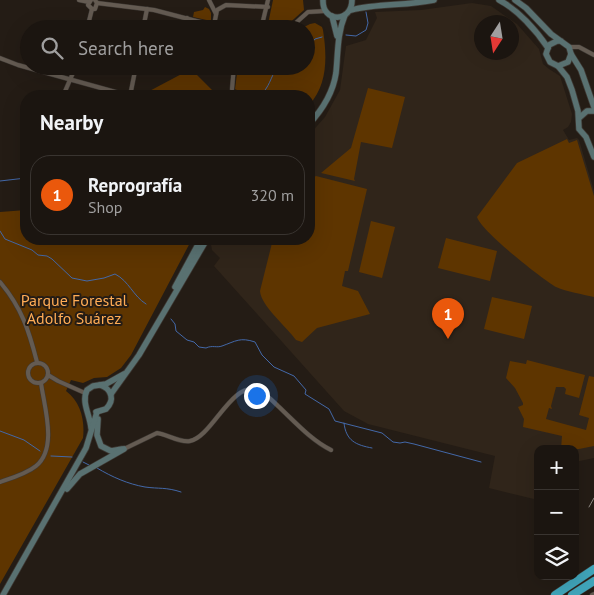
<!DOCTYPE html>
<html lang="en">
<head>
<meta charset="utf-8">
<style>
	body { margin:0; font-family:"PT Sans",sans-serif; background:#241e19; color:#f1f3f6 }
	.controls { position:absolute; right:15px; bottom:15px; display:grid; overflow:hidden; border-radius:10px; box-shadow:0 5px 20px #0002 }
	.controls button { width:45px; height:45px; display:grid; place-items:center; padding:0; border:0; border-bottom:1px solid #393430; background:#1b1510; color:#f1f3f6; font:25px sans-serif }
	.compass { position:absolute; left:474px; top:15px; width:45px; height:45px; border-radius:50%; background:#1b1510; box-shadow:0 5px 20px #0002; rotate:192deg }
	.you { position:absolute; left:256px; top:395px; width:18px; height:18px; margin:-12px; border:4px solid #fff; border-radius:50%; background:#1a73e8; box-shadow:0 0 0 8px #1a73e833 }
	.badge { display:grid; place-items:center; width:32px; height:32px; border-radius:50%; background:#ea580c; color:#fff; font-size:16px; font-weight:700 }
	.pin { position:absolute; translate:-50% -41px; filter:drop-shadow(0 1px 2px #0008) }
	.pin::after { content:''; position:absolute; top:26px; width:18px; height:15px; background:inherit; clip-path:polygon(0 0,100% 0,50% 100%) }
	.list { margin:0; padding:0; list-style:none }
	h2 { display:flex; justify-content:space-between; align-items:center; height:65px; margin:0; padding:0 20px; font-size:21px }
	h2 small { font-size:16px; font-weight:400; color:#a09f9f }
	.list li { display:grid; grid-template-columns:32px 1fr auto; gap:15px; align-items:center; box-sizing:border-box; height:80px; margin:0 10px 10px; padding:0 10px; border:1px solid #393430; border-radius:20px }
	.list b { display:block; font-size:19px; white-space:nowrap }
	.list p { margin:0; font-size:16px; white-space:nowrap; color:#a09f9f }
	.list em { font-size:16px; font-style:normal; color:#a09f9f }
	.icon { flex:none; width:28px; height:28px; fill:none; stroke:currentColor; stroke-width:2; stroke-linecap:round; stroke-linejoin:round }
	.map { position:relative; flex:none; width:594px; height:595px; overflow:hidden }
	.search { position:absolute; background:#1b1510; box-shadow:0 5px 20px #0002; left:20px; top:20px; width:295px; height:55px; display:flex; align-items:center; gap:12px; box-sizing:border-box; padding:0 18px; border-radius:28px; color:#a09f9f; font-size:19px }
	.panel { position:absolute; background:#1b1510; box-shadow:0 5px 20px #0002; left:20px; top:90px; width:295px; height:155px; border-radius:20px }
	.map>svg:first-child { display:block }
	.built { fill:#30251a; fill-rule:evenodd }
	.green { fill:#5e3500 }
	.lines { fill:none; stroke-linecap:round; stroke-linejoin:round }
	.stream { stroke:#4368a8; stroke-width:1 }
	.street-casing { stroke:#3e3934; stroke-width:5 }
	.secondary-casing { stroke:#3e3934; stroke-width:7 }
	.highway-casing { stroke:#3e3934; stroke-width:9 }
	.street { stroke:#645b52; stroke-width:4 }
	.secondary { stroke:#597171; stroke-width:5.5 }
	.highway { stroke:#40a5ba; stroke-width:8 }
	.tram { stroke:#8f8983; stroke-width:1 }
	.labels { text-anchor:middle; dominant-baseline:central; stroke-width:4; stroke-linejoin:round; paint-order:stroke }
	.park-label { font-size:16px; fill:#ffac55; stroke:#241c15 }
</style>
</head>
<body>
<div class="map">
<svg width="594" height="595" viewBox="0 0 594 595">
	<rect width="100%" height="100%" fill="#241c15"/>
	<path class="built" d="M 472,3 L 491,6 L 517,24 L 539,49 L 543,64 L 549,69 L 560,76 L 572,114 L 571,122 L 568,127 L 563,130 L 569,140 L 577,138 L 579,140 L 594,191 L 594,458 L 575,462 L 575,449 L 538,449 L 538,500 L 489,488 L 495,456 L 368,424 L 344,411 L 214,266 L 220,258 L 212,250 L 211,244 L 213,239 L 309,239 L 309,135 L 325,117 L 340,90 L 346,46 L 366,40 L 377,18 L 375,12 L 421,10 ZM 482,22 L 512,22 L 512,52 L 482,52 Z"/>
	<g class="green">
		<polygon points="273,0 303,0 304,10 285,27 272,29 268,24"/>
		<polygon points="205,7 209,9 211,13 211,21 193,17 194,12 203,10"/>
		<path d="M 315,23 L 322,27 L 323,30 C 327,56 328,85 309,105 L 309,96 L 220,96 L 237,89 L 235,89 L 238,66 L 306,66 L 306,29 L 300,29 L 310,24 Z"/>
		<polygon points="191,69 218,96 140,96"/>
		<polygon points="368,88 405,97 392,148 361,142 354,179 355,181 321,173 351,148"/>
		<path d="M 567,139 L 569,143 L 577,140 L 594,196 L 594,297 C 582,294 567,292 556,287 C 542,279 481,231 477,217 L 517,163 Z"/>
		<path d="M 316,176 L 367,189 L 348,271 L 345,271 L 342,286 L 358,291 L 370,314 L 317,328 L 302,342 L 296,340 C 287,327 261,306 260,291 L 273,239 L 309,239 L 309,180 Z"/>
		<path d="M 26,210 L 26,239 L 192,239 L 131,355 L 121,368 L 107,377 L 94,378 L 83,383 L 71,380 L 66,391 C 81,402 85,421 83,438 L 0,584 L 0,212 Z"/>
		<polygon points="371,221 395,227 382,278 359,272"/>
		<polygon points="446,238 497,251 490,281 438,268"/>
		<polygon points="492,297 532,306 524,339 484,329"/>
		<polygon points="527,360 585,375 579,398 565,394 566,389 564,387 556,387 551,406 552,409 549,408 546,419 586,430 589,418 579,415 589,376 594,377 594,446 579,449 561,449 562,436 523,427 524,419 518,407 523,405 523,403 515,388 506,378 510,361 526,364"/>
	</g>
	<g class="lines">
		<g class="stream">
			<polyline points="346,35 356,36 366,30 368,23 366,12"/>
			<polyline points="306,49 315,39 322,37"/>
			<path d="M 260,96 C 270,86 270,79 277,67 L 288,66"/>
			<polyline points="0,181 26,178"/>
			<path d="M 0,231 L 5,239 L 32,250 L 38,255 L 47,256 L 52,259 L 72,278 L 87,281 L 104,278 L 115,274 C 129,281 133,296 146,304"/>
			<path d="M 171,319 L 175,324 L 176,331 L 187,340 L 194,342 L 199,347 L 206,348 C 212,345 217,348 222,346 C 236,341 240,337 255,342 L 262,355 L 274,367 L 294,376 L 306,390 L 305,394 L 329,409 L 335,421 L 382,433 L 393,442 L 400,443 L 405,442 L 414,444 L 481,462"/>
			<path d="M 344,423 C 346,441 356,445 372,448"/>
			<polyline points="0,431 24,440 40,451"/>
			<polyline points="51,456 72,457"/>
			<polyline points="83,462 89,465"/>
			<path d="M 97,468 C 112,477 128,484 145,487 C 159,489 166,487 181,492"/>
		</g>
		<g class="street-casing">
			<g id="street">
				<polyline points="79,0 89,2"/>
				<polyline points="91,0 88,5 92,9 95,9 97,3 95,0"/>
				<polyline points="209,0 216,14"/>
				<polyline points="97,3 154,10 227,29"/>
				<polyline points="214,25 217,10 226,5 268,7"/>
				<polyline points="87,29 92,9"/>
				<polyline points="143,29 147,9"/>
				<polyline points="185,29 187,18"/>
				<polyline points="261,29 268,0"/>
				<polyline points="289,29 308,12 325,11"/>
				<polyline points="569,47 579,47 594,55"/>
				<polyline points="0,58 18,65 130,96 136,66"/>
				<polyline points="232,89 234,66"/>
				<polyline points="63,96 76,66"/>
				<path d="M 0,282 C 22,308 29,331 37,362"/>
				<circle cx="38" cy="373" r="10"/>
				<polyline points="48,375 58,381 85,393"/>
				<path d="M 124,449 L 157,433 C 167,434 179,443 190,441 C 212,437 232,381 257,390 C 265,393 272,400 278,406 C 295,422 311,440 331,450"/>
				<path d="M 0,482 C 12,478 26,474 36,466 C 58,448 44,406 41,383"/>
				<polyline points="592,595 594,594"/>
			</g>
		</g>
		<g class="secondary-casing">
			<g id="secondary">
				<path d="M 323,0 C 322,23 352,23 352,0"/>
				<path d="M 499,0 C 518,10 536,30 548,48"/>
				<polyline points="515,0 526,8 551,34 569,47 571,54 568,62 558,66 550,62 546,54 549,45 557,41 561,41"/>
				<path d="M 351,10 C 378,3 406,6 434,0"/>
				<polyline points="332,16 337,36"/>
				<polyline points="571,54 581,70 594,107"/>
				<polyline points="558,66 567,77 572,90 578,111 579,129 586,137 594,157"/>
				<polyline points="579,118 587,111 594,111"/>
				<path d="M 309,124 C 323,109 333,93 336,73 C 338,54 337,34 345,15"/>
				<polyline points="175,287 201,239"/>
				<polyline points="111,394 139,355 207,239"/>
				<path d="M 96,412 L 106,409 C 115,400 112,389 100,385"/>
				<polyline points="98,419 97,435 101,446 111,451 122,449"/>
				<path d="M 91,428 C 90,415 81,402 87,390 L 93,386 L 106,384 L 124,374"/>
				<polyline points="67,489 80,474 124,449"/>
				<polyline points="3,595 86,448 97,412"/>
			</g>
		</g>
		<g class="highway-casing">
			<g id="highway">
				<polyline points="555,595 594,569"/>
				<polyline points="572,595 594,581"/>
			</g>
		</g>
		<use href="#street" class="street"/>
		<use href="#secondary" class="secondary"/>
		<use href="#highway" class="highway"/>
		<polyline class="tram" points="589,507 594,498"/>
	</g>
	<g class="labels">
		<g class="park-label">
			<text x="74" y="300">Parque Forestal<tspan x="74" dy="18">Adolfo Suárez</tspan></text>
		</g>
	</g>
</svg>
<div class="controls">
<button>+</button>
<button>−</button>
<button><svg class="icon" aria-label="layers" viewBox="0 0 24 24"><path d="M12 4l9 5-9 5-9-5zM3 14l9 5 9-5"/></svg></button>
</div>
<svg class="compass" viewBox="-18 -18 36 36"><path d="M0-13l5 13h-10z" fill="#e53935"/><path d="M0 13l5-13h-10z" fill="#a09f9f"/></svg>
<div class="you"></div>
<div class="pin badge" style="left:448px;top:339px">1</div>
<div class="search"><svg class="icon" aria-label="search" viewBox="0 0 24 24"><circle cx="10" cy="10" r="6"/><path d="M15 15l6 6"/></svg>Search here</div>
<section class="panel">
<h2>Nearby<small></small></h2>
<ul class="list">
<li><span class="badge">1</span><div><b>Reprografía</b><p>Shop</p></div><em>320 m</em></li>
</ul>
</section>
</div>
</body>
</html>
